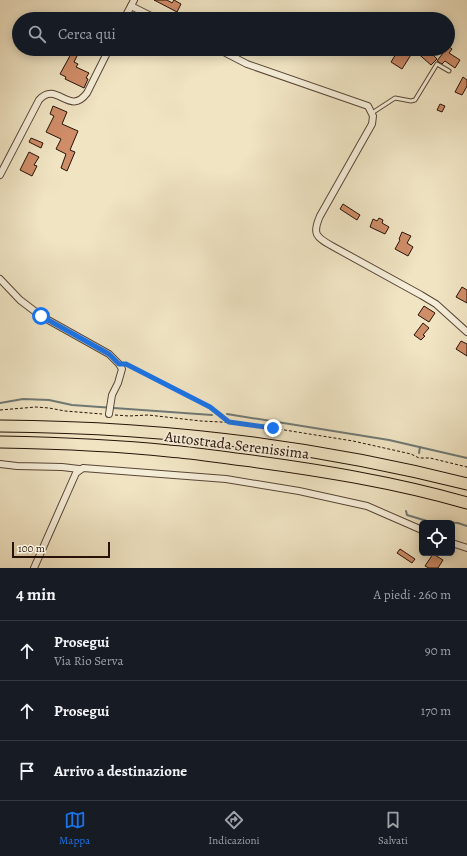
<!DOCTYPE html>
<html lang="it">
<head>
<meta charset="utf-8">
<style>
	body { margin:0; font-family:Alegreya,serif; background:#242831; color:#f1f3f6 }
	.controls { position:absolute; right:12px; bottom:12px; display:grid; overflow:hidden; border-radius:6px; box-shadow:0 2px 10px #0003 }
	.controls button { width:36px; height:36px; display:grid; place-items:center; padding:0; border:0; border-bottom:1px solid #363941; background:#171b24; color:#f1f3f6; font:20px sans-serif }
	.scale { position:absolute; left:12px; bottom:10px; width:98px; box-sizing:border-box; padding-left:4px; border:2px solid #261207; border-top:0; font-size:11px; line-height:14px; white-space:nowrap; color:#261207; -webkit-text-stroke:3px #f5edd8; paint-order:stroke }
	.stop { position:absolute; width:12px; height:12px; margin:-9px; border:3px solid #1a73e8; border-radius:50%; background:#fff }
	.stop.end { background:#1a73e8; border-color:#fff; box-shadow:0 1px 4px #0008 }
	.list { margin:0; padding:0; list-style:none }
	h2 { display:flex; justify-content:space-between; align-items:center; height:52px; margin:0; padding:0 16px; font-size:17px }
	h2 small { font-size:13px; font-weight:400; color:#9ea1a6 }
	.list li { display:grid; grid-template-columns:26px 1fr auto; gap:12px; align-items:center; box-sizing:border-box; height:60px; padding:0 16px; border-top:1px solid #363941 }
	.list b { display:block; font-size:15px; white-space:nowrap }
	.list p { margin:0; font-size:13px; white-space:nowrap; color:#9ea1a6 }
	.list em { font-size:13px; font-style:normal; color:#9ea1a6 }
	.icon { flex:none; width:22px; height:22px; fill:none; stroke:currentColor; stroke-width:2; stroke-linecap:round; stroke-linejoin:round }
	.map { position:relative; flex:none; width:467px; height:568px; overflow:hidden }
	.search { position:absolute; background:#171b24; box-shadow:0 2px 10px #0003; left:12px; right:12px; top:12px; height:44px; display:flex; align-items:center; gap:10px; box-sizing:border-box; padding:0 14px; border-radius:22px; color:#9ea1a6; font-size:15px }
	.sheet { height:232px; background:#171b24 }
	nav { display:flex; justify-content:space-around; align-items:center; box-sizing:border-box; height:56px; border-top:1px solid #363941; background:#171b24; font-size:11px; color:#9ea1a6 }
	nav a { display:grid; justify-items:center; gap:2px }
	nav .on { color:#1a73e8 }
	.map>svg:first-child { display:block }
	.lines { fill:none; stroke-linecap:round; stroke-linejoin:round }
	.stream { stroke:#6f7875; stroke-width:2 }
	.building { fill:#cf8d68; stroke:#261207 }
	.lane-casing { stroke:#584636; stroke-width:5 }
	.street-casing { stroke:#584636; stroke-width:8 }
	.highway-casing { stroke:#261207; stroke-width:13 }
	.path { stroke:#261207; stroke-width:1; stroke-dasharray:3 2; stroke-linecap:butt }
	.lane { stroke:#f5edd8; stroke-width:3 }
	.street { stroke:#f5edd8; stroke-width:6 }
	.highway { stroke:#f0e4c3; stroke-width:11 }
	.route { stroke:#1a73e8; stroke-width:5 }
	.labels { text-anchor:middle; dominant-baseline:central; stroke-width:3.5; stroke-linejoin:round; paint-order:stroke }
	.street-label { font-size:15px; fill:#261207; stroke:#f5edd8 }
</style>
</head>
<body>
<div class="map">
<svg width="467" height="568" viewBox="0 0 467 568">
	<rect width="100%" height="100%" fill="#f0e4c3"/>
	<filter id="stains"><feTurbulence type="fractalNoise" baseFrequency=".005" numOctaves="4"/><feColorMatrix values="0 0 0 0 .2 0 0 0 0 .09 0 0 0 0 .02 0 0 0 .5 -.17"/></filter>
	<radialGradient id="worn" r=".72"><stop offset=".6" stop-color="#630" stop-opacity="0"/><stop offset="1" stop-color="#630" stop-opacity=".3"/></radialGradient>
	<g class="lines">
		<g class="stream">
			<polyline points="0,403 23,399 49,400 72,405 212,415"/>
			<polyline points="227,414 389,440 467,458"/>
			<polyline points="419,453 420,447"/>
			<polyline points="406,511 407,515 427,521 458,523 467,526"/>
		</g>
	</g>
	<g class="building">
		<polygon points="154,0 167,0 172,3 174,0 181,4 177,12"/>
		<polygon points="448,46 452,49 449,53 460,60 455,68 445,61 442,64 437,61 446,49 448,49"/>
		<polygon points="72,49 79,52 74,62 78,64 76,67 89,73 86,78 88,79 84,88 65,79 66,77 60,74 71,54 70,53"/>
		<polygon points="399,49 427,49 437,59 431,65 414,50 402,69 391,62"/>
		<polygon points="463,77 467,80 467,86 462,95 455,92"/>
		<polygon points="440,104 445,106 442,112 437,110"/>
		<polygon points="53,106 67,112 62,124 78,131 70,150 75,152 67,171 61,168 66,154 56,149 61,139 46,132 54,116 50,114"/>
		<polygon points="31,138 43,143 41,148 29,142"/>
		<polygon points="29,152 39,157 34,165 37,166 32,176 20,170"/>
		<polygon points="343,204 360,215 357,220 340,209"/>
		<polygon points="379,218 383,220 382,223 389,227 385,234 370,227 373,219 377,221"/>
		<polygon points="402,232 411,236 407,243 413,247 408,256 395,249 400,240 399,239"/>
		<polygon points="462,287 467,290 467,303 456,297"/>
		<polygon points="424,306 435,313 429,322 418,315"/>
		<polygon points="423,323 429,328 423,335 425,336 421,340 414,335"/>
		<polygon points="461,341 467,344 467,356 456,349"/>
		<polygon points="400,549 415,559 412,563 397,553"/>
		<polygon points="433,554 443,560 438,568 429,568 425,566"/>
	</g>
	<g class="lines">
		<g class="lane-casing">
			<polyline id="lane" points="372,113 395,98 411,101 415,100 437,64 449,71"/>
		</g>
		<g class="street-casing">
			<g id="street">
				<polyline points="134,0 131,6 157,19"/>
				<polyline points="124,19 131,6"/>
				<path d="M 218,49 L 247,64 L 368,106 L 373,116 L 372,124 L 320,216 C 312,234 316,237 332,246 L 421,295 L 436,304 L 467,332"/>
				<path d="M 0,175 L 39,100 C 57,80 69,117 87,93 L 109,49"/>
				<polyline points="0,279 20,300 41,316 109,354 119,364 122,369 118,383 112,395 109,414"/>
				<polyline points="0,464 17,466 62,467 79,469"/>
				<polyline points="452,543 467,548"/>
				<polyline points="34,568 76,473 83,468 226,479 299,491 367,506 422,530"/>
			</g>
		</g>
		<g class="highway-casing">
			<g id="highway">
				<path d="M 0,426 C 158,427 314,445 467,484"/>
				<path d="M 0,442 C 56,443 113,445 169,451 C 194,453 219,457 244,460 C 319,470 394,482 467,503"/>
			</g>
		</g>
		<g class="path">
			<polyline points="127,364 210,407 228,422"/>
			<polyline points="0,410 36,407 49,408 65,411 102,414"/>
			<polyline points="115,415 129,416 148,415 201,421 241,423 353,441 411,454 419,458 430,458 467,467"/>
		</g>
		<use href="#lane" class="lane"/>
		<use href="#street" class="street"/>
		<use href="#highway" class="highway"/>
	</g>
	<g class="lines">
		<polyline class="route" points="41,316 109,354 119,364 126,364 210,407 229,422 273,428"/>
	</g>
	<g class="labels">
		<g class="street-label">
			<text transform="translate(237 445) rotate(7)">Autostrada Serenissima</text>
		</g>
	</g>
	<rect width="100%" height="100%" filter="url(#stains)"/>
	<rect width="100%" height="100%" fill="url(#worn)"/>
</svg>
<div class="controls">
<button><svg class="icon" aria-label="locate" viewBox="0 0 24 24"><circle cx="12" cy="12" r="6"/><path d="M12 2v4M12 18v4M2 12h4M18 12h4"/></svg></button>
</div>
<div class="scale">100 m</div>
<div class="stop" style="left:41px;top:316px"></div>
<div class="stop end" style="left:273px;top:428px"></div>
<div class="search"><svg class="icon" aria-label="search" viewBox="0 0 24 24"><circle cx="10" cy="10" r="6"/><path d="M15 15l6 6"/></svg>Cerca qui</div>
</div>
<section class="sheet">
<h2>4 min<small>A piedi · 260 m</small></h2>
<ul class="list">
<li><svg class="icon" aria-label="ahead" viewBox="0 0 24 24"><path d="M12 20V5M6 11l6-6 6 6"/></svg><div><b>Prosegui</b><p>Via Rio Serva</p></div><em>90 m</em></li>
<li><svg class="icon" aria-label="ahead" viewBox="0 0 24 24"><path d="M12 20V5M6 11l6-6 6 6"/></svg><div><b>Prosegui</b></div><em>170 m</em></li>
<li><svg class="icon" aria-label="arrive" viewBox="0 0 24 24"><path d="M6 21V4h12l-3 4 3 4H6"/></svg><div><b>Arrivo a destinazione</b></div></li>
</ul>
</section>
<nav>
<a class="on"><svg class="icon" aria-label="map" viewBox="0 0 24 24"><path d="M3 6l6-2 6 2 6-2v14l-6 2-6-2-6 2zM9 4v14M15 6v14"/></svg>Mappa</a>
<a><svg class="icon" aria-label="directions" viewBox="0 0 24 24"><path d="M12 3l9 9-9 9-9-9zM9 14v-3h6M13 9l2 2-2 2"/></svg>Indicazioni</a>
<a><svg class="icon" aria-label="saved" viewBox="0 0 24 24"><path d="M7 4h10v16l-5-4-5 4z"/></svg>Salvati</a>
</nav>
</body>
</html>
